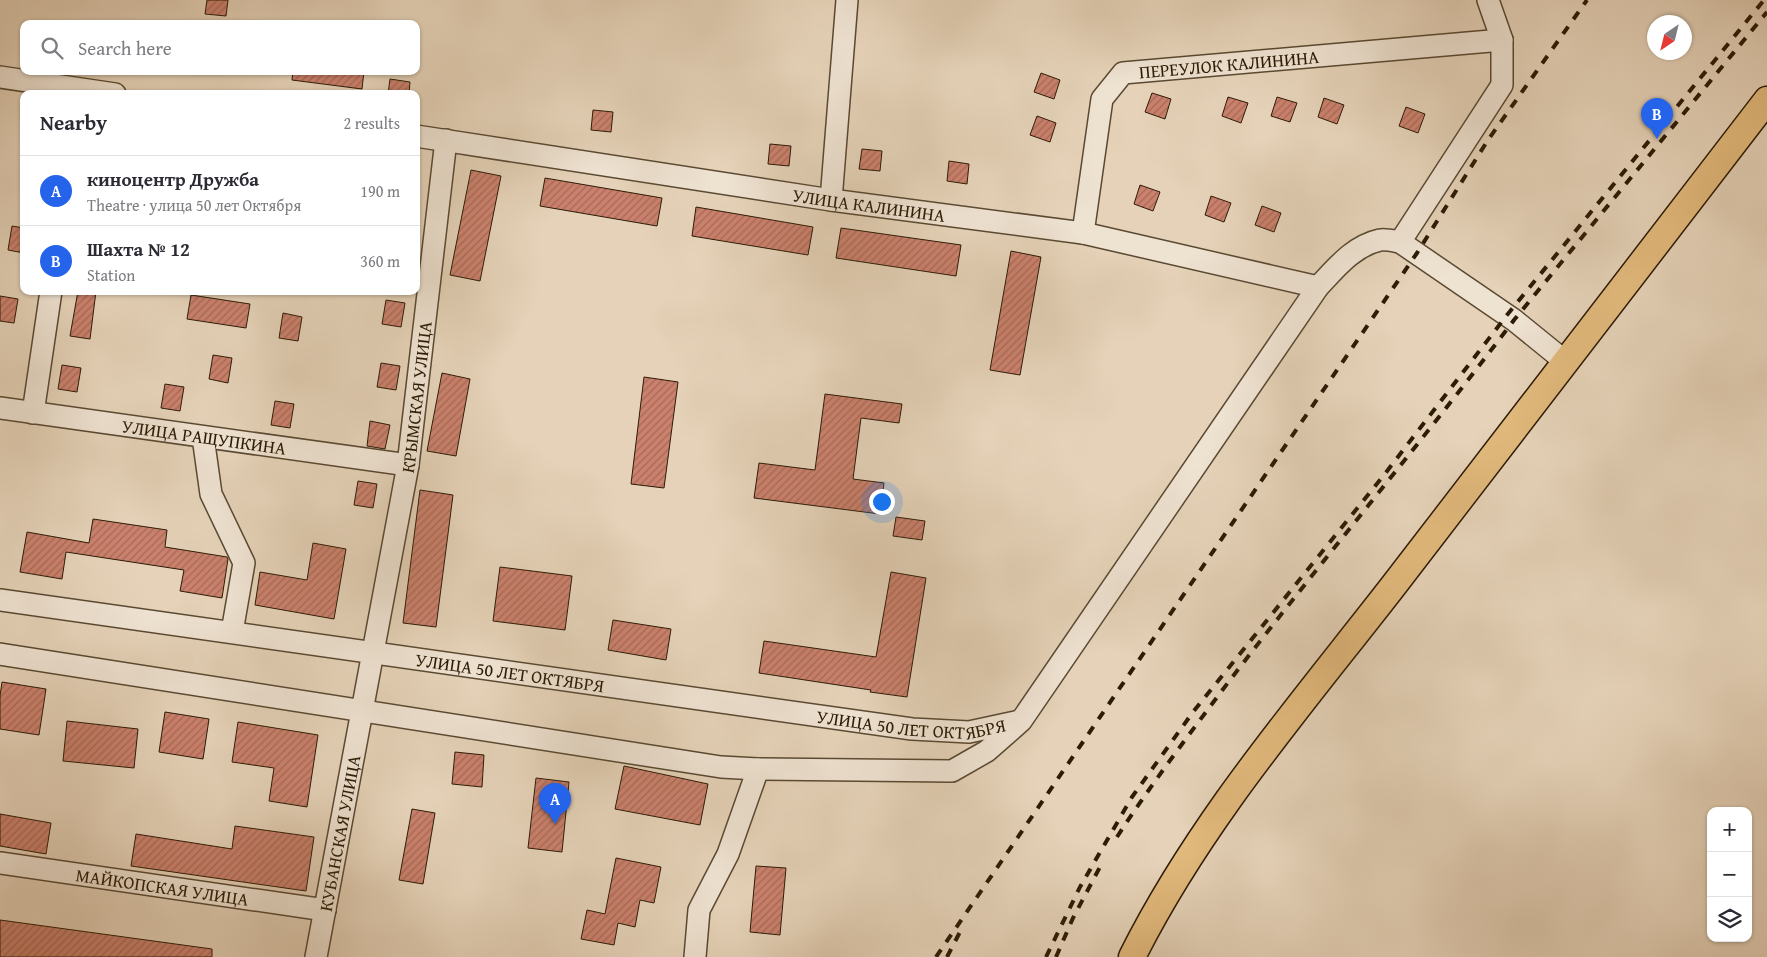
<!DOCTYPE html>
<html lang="en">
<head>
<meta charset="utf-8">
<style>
	body { margin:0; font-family:"Gentium Book Plus",serif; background:#f2f2f3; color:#2b2b33 }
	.controls { position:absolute; right:15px; bottom:15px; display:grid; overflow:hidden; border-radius:10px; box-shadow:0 1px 4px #0004 }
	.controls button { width:45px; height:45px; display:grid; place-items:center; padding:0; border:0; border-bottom:1px solid #e1e1e2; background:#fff; color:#2b2b33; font:25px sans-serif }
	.compass { position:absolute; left:1647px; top:15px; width:45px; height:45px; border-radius:50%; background:#fff; box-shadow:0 1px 4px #0004; rotate:215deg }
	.you { position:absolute; left:881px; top:501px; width:18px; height:18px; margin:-12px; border:4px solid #fff; border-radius:50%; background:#1a73e8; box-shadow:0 0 0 8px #1a73e833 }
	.badge { display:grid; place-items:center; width:32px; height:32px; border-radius:50%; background:#2563eb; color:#fff; font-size:16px; font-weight:700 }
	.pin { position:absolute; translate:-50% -41px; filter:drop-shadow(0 1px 2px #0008) }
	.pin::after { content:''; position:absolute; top:26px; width:18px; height:15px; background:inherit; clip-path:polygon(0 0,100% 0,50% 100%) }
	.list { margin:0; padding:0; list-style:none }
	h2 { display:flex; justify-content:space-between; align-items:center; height:65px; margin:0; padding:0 20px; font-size:21px }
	h2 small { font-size:16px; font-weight:400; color:#7c7c81 }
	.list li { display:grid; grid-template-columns:32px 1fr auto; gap:15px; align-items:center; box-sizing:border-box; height:70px; padding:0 20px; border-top:1px solid #e1e1e2 }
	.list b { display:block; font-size:19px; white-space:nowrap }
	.list p { margin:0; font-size:16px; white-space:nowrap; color:#7c7c81 }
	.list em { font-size:16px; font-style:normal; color:#7c7c81 }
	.icon { flex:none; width:28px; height:28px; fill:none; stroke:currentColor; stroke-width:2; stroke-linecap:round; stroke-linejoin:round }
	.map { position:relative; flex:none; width:1767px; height:957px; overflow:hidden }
	.search { position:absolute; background:#fff; box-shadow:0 1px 4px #0004; left:20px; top:20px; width:400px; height:55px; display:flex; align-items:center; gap:12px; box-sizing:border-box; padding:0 18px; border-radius:10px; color:#7c7c81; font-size:19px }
	.panel { position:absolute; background:#fff; box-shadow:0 1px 4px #0004; left:20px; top:90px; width:400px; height:205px; border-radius:10px }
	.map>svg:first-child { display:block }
	.building { fill:url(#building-hatch); stroke:#2c1b05 }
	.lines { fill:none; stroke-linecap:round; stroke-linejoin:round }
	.minor-casing { stroke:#5a4932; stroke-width:24 }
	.major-casing { stroke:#2c1b05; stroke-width:29 }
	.minor { stroke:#eee2d1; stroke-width:21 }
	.major { stroke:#e2b97c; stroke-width:26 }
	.rail { stroke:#2c1b05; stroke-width:4; stroke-dasharray:9 9; stroke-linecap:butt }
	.labels { text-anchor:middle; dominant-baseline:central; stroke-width:4; stroke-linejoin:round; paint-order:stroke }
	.street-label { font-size:18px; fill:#2c1b05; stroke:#eee2d1 }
</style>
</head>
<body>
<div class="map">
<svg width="1767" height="957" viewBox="0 0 1767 957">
	<defs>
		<pattern id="building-hatch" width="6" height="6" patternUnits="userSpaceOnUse" patternTransform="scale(1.25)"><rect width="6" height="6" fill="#cb816d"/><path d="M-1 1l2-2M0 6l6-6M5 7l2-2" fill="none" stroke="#a56958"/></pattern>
	</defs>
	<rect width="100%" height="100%" fill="#e5d2b8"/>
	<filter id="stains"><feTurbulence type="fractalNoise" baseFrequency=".004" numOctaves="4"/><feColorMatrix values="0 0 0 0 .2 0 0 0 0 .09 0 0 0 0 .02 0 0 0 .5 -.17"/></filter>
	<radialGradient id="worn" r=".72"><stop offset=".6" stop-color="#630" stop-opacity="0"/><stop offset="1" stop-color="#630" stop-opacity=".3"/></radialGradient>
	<g class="building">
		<polygon points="207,0 228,0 226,16 205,14"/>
		<polygon points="293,71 364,71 362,89 292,80"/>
		<polygon points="1041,73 1060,80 1054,99 1034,92"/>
		<polygon points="390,79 410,82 409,94 388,94"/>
		<polygon points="1152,93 1171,99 1165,119 1145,112"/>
		<polygon points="1228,97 1248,103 1241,123 1222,116"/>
		<polygon points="1277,97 1297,103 1290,122 1271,116"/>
		<polygon points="1324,98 1344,105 1337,124 1318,117"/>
		<polygon points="1406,107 1425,114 1418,133 1399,126"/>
		<polygon points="593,110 613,112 611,132 591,130"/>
		<polygon points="1037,116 1056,123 1050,142 1030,135"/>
		<polygon points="770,144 791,146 789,166 768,164"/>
		<polygon points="862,149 882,151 880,171 859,169"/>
		<polygon points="949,161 969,164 967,184 947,181"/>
		<polygon points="471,170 501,176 480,281 450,275"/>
		<polygon points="545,178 662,198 657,226 540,206"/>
		<polygon points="1140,185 1160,192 1153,211 1134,204"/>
		<polygon points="1211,196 1231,203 1224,222 1205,215"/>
		<polygon points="1262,206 1281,213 1274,232 1255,225"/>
		<polygon points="696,207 813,227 808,255 692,236"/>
		<polygon points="12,226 24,228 24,253 8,250"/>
		<polygon points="841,228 961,245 956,276 836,258"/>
		<polygon points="1011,251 1041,257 1020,375 990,370"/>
		<polygon points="78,291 96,291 90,339 70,336"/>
		<polygon points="191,295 250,304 246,328 187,319"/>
		<polygon points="0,296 18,299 14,323 0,321"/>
		<polygon points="386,300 405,303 401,327 382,324"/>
		<polygon points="283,313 302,317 298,341 279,338"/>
		<polygon points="213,355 232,358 228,383 209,379"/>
		<polygon points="381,363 400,366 396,390 377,387"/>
		<polygon points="62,365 81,368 77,392 58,389"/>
		<polygon points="442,373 470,379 456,456 427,451"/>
		<polygon points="644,377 678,382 664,488 631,484"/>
		<polygon points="165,384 184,387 180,411 161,408"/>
		<polygon points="825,394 902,404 899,423 861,418 853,479 884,483 880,514 754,498 759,463 815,470"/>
		<polygon points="275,401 294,404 290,428 271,425"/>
		<polygon points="370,421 390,425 385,449 367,446"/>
		<polygon points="358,481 377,484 373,508 354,505"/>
		<polygon points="420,490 453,495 436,627 403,623"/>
		<polygon points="896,517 925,521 922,540 893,536"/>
		<polygon points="93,519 167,530 165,547 227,557 228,559 222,598 180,591 184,570 66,552 62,579 20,572 27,532 89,543"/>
		<polygon points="313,543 346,549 334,619 255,605 260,572 307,580"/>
		<polygon points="500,567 572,576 565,630 493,621"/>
		<polygon points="891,572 926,578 907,697 870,692 871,690 759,673 764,641 876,657"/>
		<polygon points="613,620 671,629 666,660 608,650"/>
		<polygon points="2,682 46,689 39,735 0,729 0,696"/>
		<polygon points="165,712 209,719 203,759 159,752"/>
		<polygon points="67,721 138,729 134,768 63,761"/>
		<polygon points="238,722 318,735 307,807 269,801 274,768 232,762"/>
		<polygon points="455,752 484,755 482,787 452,784"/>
		<polygon points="624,766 708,784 700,825 615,809"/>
		<polygon points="536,778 569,782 562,852 528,848"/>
		<polygon points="412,809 435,813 423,884 399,880"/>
		<polygon points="0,814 51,823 46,854 0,846"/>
		<polygon points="235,826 314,837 306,891 131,866 136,834 232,849"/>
		<polygon points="616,858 661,867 654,903 640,900 635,927 618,923 614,945 581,939 587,910 605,914"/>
		<polygon points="756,866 786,868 780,935 750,932"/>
		<polygon points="0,920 212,949 212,957 0,957"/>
	</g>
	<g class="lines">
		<g class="minor-casing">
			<g id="minor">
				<polyline points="0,77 115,94"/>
				<path id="s1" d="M 416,136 L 831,200 L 1083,233 L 1318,287"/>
				<polyline points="831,200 847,0"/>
				<path id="s2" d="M 1083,233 L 1102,99 L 1123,73 L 1502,40"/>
				<polyline points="1400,242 1502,85 1502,40 1488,0"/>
				<path id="s3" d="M 0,408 L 408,465"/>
				<polyline points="33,413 51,291"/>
				<polyline points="203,437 211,494 244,563 232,632"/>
				<path id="s4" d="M 0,600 L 912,729 L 969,732 L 1020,721"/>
				<path d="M 0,654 L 721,767 L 758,769 L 952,771 L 987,751 L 1021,721 L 1318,287 C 1336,268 1353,246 1380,240 C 1386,239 1394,241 1400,242 L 1514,320 L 1567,363"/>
				<path id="s5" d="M 0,863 L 325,910"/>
				<path id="s6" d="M 316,957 L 408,465 L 446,140"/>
				<polyline points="695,957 699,910 728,854 758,769"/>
			</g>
		</g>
		<g class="major-casing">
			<path id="major" d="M 1132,957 C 1200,821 1301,705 1394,585 C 1519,424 1643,262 1767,100"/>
		</g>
		<use href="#minor" class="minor"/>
		<use href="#major" class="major"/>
		<g class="rail">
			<path d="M 1117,837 C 1152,783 1191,732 1230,680 C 1323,559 1422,442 1514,320 L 1767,12"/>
			<polyline points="936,957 1417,253 1488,140 1587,0"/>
			<polyline points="947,957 961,930"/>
			<polyline points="1046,957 1080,887 1132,797 1193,712 1384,475 1507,315 1764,0"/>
			<polyline points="1056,957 1073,918 1101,865"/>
		</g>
	</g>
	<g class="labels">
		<g class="street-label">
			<text stroke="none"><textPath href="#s2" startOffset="275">ПЕРЕУЛОК КАЛИНИНА</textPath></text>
			<text stroke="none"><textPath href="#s1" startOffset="458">УЛИЦА КАЛИНИНА</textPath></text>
			<text stroke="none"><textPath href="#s6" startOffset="569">КРЫМСКАЯ УЛИЦА</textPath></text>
			<text stroke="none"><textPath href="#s3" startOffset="206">УЛИЦА РАЩУПКИНА</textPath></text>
			<text stroke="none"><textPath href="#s4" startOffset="515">УЛИЦА 50 ЛЕТ ОКТЯБРЯ</textPath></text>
			<text stroke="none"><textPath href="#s4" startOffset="920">УЛИЦА 50 ЛЕТ ОКТЯБРЯ</textPath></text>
			<text stroke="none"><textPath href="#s6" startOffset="126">КУБАНСКАЯ УЛИЦА</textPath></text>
			<text stroke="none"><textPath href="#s5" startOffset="164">МАЙКОПСКАЯ УЛИЦА</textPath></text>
		</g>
	</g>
	<rect width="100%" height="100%" filter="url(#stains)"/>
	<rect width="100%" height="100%" fill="url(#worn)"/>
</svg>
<div class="controls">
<button>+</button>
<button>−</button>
<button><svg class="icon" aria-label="layers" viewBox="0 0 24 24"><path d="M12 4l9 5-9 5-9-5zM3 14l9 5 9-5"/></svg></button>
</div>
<svg class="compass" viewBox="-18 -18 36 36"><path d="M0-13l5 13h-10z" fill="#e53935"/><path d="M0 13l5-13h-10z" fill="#7c7c81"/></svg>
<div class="you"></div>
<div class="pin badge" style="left:555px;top:824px">A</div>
<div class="pin badge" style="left:1657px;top:139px">B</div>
<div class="search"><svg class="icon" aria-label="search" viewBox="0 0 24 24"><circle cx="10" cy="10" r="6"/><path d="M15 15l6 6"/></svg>Search here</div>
<section class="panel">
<h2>Nearby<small>2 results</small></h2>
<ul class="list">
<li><span class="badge">A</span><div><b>киноцентр Дружба</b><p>Theatre · улица 50 лет Октября</p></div><em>190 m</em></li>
<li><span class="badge">B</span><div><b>Шахта № 12</b><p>Station</p></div><em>360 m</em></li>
</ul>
</section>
</div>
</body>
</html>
